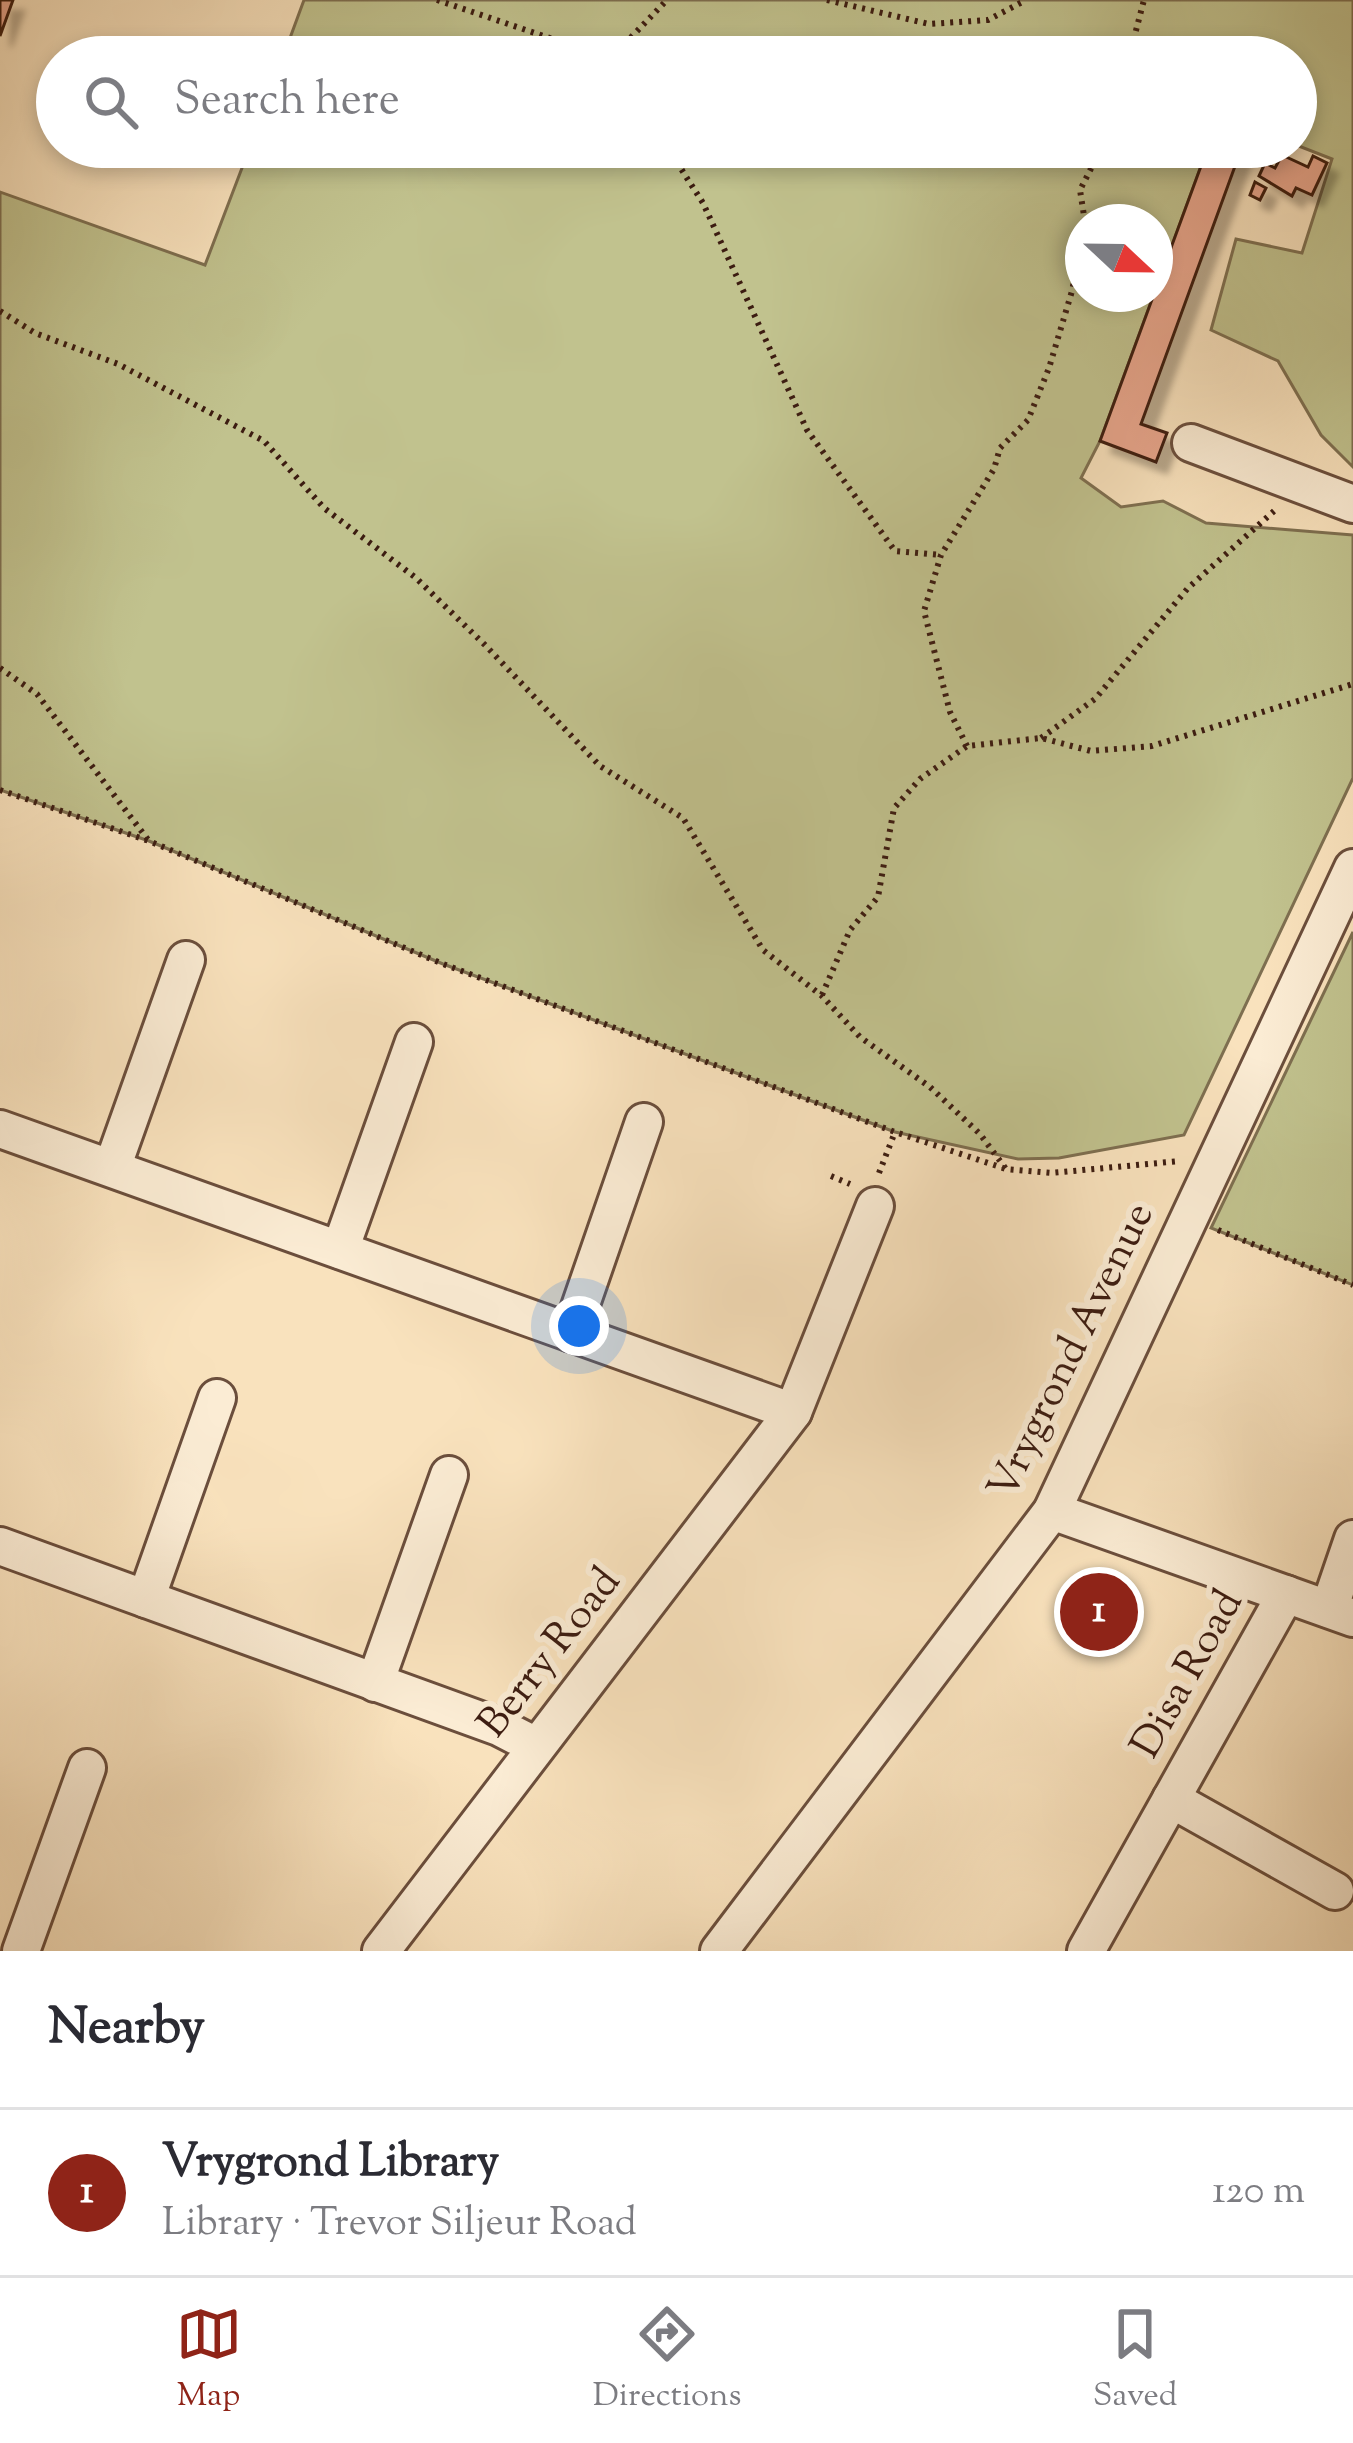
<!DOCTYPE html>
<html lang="en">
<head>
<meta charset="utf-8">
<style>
	body { margin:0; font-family:"Sorts Mill Goudy",serif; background:#f7f7f7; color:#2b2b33 }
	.compass { position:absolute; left:1065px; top:204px; width:108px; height:108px; border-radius:50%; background:#fff; box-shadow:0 6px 18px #0003; rotate:112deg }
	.you { position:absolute; left:579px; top:1326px; width:42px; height:42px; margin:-30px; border:9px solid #fff; border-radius:50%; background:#1a73e8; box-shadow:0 0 0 18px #1a73e833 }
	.badge { display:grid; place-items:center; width:78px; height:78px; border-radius:50%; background:#8f2418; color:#fff; font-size:39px; font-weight:700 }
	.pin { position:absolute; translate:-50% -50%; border:6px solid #fff; box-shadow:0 3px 12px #0006 }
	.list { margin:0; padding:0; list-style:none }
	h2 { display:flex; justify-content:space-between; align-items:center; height:156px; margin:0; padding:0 48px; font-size:51px }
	h2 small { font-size:39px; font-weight:400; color:#7c7c81 }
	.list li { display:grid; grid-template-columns:78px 1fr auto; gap:36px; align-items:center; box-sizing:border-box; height:168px; padding:0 48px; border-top:3px solid #e1e1e2 }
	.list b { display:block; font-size:45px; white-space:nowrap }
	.list p { margin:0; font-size:39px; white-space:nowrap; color:#7c7c81 }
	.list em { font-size:39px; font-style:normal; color:#7c7c81 }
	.icon { flex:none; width:66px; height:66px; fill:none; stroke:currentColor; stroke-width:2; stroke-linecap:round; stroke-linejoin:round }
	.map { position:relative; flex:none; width:1353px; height:1951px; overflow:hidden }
	.search { position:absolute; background:#fff; box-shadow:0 6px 18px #0003; left:36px; right:36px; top:36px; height:132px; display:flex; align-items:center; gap:30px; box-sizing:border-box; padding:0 42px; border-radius:66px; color:#7c7c81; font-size:45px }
	.sheet { height:324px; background:#fff }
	nav { display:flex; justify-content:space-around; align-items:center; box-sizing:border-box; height:168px; border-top:3px solid #e1e1e2; background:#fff; font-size:33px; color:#7c7c81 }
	nav a { display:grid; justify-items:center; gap:6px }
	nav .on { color:#8f2418 }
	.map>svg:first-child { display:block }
	.green { fill:#c1c28e; stroke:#7e6f50; stroke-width:3 }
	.building { fill:#e8a58c; stroke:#3c1c11; stroke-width:3; filter:url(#shadow) }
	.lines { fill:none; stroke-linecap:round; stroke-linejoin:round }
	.minor-casing { stroke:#6b4e3c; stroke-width:42 }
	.path { stroke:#3c1c11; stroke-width:6; stroke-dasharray:3 6; stroke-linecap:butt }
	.minor { stroke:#fbecd4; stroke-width:36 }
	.labels { text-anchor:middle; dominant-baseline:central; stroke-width:12; stroke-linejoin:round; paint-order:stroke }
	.street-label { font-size:42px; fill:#3c1c11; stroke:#fbecd4 }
</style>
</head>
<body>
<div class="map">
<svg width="1353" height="1951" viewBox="0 0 1353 1951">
	<defs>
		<filter id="shadow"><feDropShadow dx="11" dy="11" stdDeviation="3" flood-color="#0004"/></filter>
	</defs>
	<rect width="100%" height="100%" fill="#f9e2bd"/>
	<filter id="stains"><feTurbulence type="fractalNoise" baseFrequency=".00167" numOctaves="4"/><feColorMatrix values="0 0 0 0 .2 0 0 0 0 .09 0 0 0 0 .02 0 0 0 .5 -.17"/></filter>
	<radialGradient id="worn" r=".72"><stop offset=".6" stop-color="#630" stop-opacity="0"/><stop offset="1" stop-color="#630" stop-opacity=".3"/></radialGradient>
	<g class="green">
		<polygon points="304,0 1353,0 1353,467 1321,435 1278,361 1211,330 1236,239 1302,253 1332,159 1296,145 1296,57 283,57"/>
		<polygon points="250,147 1208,147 1155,292 1155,222 1083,222 1083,294 1154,294 1100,441 1081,478 1121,507 1163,501 1206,523 1353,535 1353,778 1184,1135 1059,1158 1018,1159 895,1132 443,964 149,841 0,790 0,192 205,265"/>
		<polygon points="1353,932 1353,1285 1211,1228"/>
	</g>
	<g class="building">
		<polygon points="0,0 13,0 0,36"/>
		<polygon points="1208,147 1242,147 1141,424 1167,433 1156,462 1100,441"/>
		<polygon points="1282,155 1308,167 1313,156 1327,163 1312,195 1296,188 1292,196 1259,176 1265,163 1275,168"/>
		<polygon points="1255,182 1266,188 1260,200 1250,195"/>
	</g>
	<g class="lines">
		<g class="minor-casing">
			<g id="minor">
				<polyline points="1191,443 1353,504"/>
				<polyline points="0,1129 793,1412"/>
				<polyline points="112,1168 186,960"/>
				<polyline points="340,1250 414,1042"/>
				<polyline points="571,1333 644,1122"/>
				<polyline points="1052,1511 1353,1618"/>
				<polyline points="0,1546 499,1727 536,1746"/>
				<polyline points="146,1599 217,1398"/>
				<polyline points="1329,1609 1353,1539"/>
				<polyline points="375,1683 449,1475"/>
				<polyline points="1171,1799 1335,1891"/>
				<polyline points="21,1951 87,1768"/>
				<polyline points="381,1951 793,1412 875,1206"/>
				<polyline points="719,1951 1052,1511 1353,868"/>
				<polyline points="1086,1951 1286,1594"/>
			</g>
		</g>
		<g class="path">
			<polyline points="437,0 606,57"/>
			<polyline points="827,0 929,24 988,20 1026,0"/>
			<polyline points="612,57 667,0"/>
			<polyline points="1129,57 1144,0"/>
			<polyline points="667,147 703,203 807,430 895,551 941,555"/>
			<polyline points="1085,222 1080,190 1102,147"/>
			<polyline points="0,311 35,333 118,364 264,441 324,508 416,578 486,646 600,766 683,818 763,950 822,996 860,1037 930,1087 980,1134 1006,1169"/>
			<polyline points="0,668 37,694 149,841"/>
			<polyline points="1041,738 1095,699 1188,588 1274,511"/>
			<polyline points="967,746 950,712 924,611 941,555 994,469 1000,448 1028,420 1049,368 1072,291 1083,234"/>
			<polyline points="0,790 149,841 443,964 895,1132 1006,1169 1051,1173 1180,1161"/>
			<polyline points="822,995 850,930 878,897 894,808 920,779 967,746 1041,738 1091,751 1152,746 1353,684"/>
			<polyline points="879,1173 895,1132"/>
			<polyline points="831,1176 850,1184"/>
			<polyline points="1218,1230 1353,1285"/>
		</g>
		<use href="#minor" class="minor"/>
	</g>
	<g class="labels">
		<g class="street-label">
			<text transform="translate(1073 1352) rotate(-64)">Vrygrond Avenue</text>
			<text transform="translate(551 1654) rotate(-52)">Berry Road</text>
			<text transform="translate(1189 1675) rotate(-61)">Disa Road</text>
		</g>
	</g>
	<rect width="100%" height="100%" filter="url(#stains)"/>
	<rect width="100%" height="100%" fill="url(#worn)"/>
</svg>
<svg class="compass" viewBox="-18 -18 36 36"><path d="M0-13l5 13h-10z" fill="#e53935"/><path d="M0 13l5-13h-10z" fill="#7c7c81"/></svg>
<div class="you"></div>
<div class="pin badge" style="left:1099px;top:1612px">1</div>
<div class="search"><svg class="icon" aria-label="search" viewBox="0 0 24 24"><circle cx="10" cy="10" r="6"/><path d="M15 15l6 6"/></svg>Search here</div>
</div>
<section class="sheet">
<h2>Nearby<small></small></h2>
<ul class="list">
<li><span class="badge">1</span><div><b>Vrygrond Library</b><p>Library · Trevor Siljeur Road</p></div><em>120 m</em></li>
</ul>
</section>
<nav>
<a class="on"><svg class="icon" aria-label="map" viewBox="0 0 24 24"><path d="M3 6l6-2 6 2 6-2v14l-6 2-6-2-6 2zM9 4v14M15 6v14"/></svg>Map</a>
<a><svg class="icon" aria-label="directions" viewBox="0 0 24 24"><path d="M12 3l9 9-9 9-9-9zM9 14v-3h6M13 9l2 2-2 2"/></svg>Directions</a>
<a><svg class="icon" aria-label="saved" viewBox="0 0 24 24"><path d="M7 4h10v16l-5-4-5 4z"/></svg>Saved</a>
</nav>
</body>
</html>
